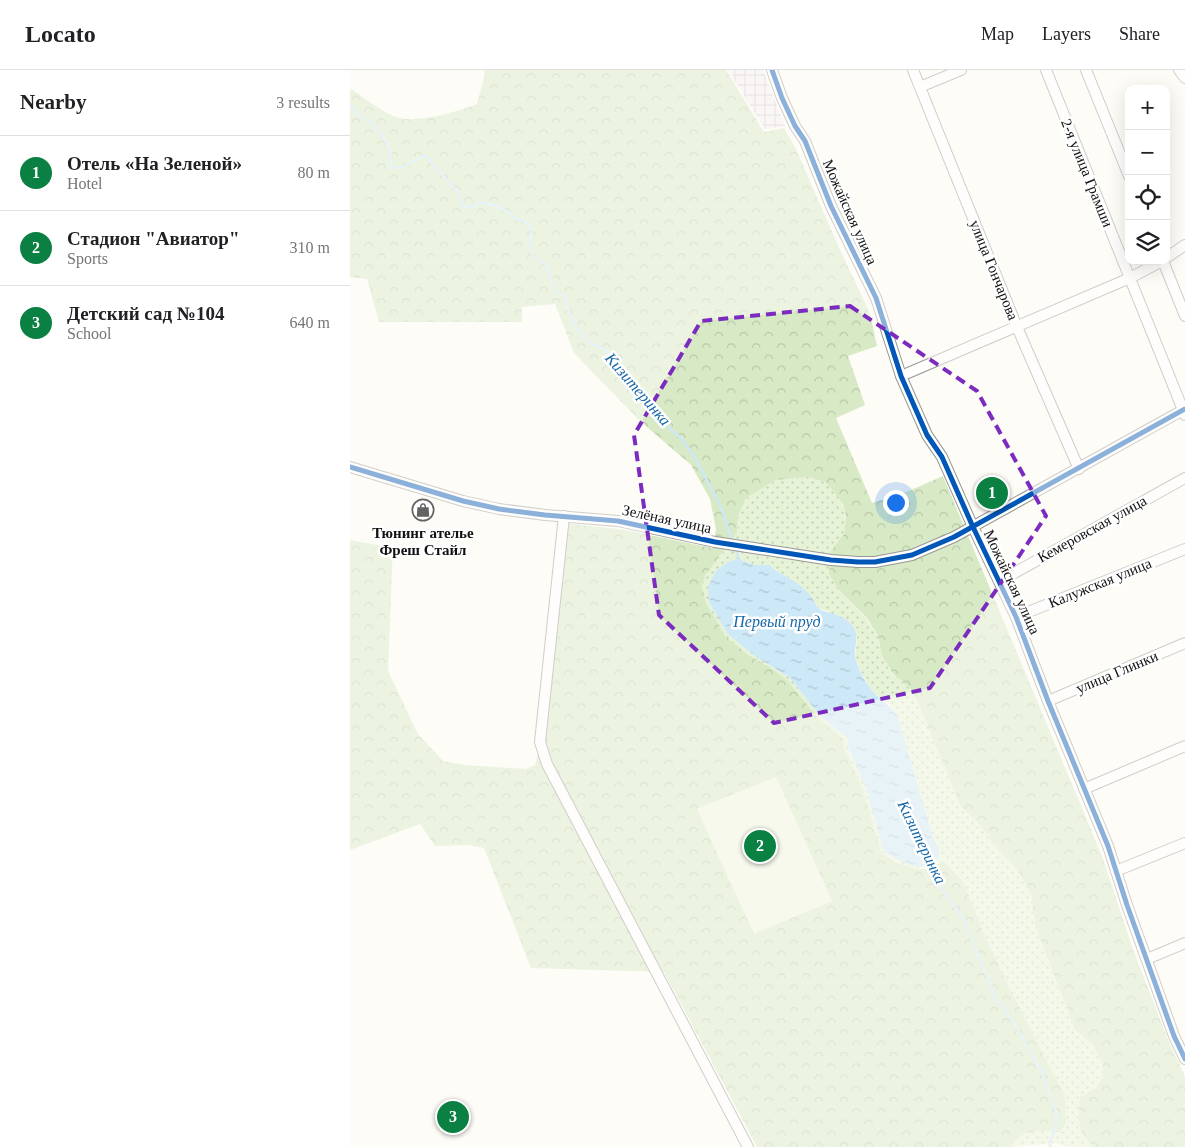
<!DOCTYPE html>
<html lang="en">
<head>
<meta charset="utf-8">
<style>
	body { margin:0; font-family:Georgia,serif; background:#f6f6f6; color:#202124 }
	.controls { position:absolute; right:15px; top:15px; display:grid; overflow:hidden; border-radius:10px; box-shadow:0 5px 20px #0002 }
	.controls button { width:45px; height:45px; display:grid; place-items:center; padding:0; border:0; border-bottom:1px solid #e0e0e0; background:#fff; color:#202124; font:25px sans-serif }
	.you { position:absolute; left:545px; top:432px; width:18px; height:18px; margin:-12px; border:4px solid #fff; border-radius:50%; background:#1a73e8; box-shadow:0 0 0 8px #1a73e833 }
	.badge { display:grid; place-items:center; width:32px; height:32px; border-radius:50%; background:#0b8043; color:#fff; font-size:16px; font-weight:700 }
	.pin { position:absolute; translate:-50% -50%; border:2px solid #fff; box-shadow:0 1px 5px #0006 }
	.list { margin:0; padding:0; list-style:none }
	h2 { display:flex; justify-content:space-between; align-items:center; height:65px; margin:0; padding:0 20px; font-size:21px }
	h2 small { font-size:16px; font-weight:400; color:#757577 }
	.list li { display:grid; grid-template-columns:32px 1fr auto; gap:15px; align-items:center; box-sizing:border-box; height:75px; padding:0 20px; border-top:1px solid #e0e0e0 }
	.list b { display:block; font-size:19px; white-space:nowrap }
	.list p { margin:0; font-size:16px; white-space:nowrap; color:#757577 }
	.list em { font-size:16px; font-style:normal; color:#757577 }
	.icon { flex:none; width:28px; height:28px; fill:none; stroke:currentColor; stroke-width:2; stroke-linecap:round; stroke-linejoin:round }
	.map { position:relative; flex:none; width:835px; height:1077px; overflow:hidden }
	header { display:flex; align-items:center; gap:30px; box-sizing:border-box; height:70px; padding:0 25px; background:#fff; border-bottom:1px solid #e0e0e0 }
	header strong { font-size:24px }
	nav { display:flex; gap:28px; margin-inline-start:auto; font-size:18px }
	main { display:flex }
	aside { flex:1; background:#fff }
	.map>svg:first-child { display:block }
	.industrial { fill:url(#industrial-grid) }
	.grass { fill:url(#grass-dots); fill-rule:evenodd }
	.forest { fill:url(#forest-crowns) }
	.pitch { fill:#f0f6e1 }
	.water { fill:url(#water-ripples) }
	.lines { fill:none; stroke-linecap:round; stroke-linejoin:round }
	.stream { stroke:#cde8f7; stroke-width:2.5 }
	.minor-casing { stroke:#979795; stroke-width:12 }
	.minor { stroke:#fffffe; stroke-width:10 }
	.cycleway-casing { stroke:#fff; stroke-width:8 }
	.cycleway { stroke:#0057b8; stroke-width:5 }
	.marked { fill:none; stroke:#7b2cbf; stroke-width:4; stroke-dasharray:10 6; stroke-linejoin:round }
	.labels { text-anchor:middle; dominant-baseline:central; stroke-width:5; stroke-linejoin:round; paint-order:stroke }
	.street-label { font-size:15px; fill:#111; stroke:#fff }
	.poi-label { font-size:15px; font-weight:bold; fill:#111; stroke:#fff }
	.water-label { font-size:16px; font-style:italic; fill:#1768a6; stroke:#fff }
</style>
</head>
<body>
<header>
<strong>Locato</strong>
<nav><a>Map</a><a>Layers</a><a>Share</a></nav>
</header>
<main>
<aside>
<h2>Nearby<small>3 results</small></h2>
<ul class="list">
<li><span class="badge">1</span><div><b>Отель «На Зеленой»</b><p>Hotel</p></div><em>80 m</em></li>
<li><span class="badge">2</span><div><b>Стадион &quot;Авиатор&quot;</b><p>Sports</p></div><em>310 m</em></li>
<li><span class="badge">3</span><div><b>Детский сад №104</b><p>School</p></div><em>640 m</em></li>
</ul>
</aside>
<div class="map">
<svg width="835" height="1077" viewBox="0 0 835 1077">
	<defs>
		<pattern id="industrial-grid" width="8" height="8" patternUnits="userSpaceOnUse" patternTransform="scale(1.25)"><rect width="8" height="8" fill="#f5f0f3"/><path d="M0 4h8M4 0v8" fill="none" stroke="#d1cdcf"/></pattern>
		<pattern id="grass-dots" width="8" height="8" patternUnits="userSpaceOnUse" patternTransform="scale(1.25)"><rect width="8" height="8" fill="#e7f3d7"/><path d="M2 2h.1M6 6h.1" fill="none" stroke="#c5cfb8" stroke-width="1.8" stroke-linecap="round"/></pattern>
		<pattern id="forest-crowns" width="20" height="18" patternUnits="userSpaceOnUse" patternTransform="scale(1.25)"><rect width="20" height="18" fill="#d8eac5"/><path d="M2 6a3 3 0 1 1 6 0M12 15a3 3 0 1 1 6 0" fill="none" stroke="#b8c8a8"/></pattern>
		<pattern id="water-ripples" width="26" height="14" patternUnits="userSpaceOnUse" patternTransform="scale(1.25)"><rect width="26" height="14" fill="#cde8f7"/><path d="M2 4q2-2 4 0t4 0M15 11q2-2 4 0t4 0" fill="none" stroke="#afc6d3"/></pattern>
	</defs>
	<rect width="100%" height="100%" fill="#fdfcf7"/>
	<polygon class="industrial" points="378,0 413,0 435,56 415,59"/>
	<path class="grass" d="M 459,407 C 464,408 471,409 475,412 C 491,421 501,448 493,465 C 490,471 485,476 481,481 L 489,520 L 516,548 L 528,567 L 532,586 L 542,604 L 563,621 L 611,737 L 630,755 L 649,781 L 665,797 L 681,823 L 685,856 L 725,960 L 743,975 L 753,995 L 752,1008 L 746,1019 L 730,1028 C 728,1050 727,1061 743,1077 L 719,1077 L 706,1073 L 661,1077 C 673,1057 689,1061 710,1062 L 714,1024 L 660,919 L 635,866 L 614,813 L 585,796 L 560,799 L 531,782 L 513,719 L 494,678 L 494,669 L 468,648 L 438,611 L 420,597 L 400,586 L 376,567 L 356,533 L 352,516 L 355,506 L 387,463 L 388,447 L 396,428 L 426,410 ZM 388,490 L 405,495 L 420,495 L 422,498 C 444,511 455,517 469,539 L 478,541 L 507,567 L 505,589 L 510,600 L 519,617 L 531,629 L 539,634 L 547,645 L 582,764 L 589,780 L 516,718 L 498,677 L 499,669 L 471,647 L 440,608 L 402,584 L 378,564 Z"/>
	<path class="forest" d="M 134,0 L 376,0 L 414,62 L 434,58 L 446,79 L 491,182 L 512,226 L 520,244 L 527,276 L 498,286 L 515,335 L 486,348 L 522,433 L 561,420 L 593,406 L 752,786 L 784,882 L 817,967 L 835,1006 L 835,1077 L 743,1077 C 726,1060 728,1050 730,1027 L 746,1018 L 752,1008 L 753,995 L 743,975 L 725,960 L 685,856 L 681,823 L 665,797 L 649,781 L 630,755 L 611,737 L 563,621 L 543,604 L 532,586 L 528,566 L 517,548 L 489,520 L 479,504 L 481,481 L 494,464 L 496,446 L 493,434 L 485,423 L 475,412 L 459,407 L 426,410 L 396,428 L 388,447 L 387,463 L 355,506 L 352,516 L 356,533 L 376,567 L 400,586 L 420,597 L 438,611 L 468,648 L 494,669 L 494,678 L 513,719 L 531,782 C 550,796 571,807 593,791 L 614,813 L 635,866 L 660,919 L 714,1024 L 716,1049 L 714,1056 L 710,1062 C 689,1061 673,1057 661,1077 L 407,1077 L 314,902 L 181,898 L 134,778 L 119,775 L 85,776 L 70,754 L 0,780 L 0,470 L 43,478 L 38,601 L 68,664 L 93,691 L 114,695 L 176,699 L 185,695 L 189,679 L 213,453 L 276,460 L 362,478 L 366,459 L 360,429 L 341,395 L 290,351 L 224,283 L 205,234 L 172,237 L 172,252 L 29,252 L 17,209 L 0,207 L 0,18 C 11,26 38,46 50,48 C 68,53 111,41 127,34 L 135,4 Z"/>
	<polygon class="pitch" points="426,707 482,831 404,864 347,739"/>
	<path class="water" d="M 388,489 L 405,495 L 420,495 L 422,498 C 435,506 450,513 460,525 C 464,529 466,538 471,540 C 482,544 497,546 504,558 C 510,569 502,580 506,591 C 511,605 519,620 531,629 C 538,635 542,638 547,645 L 582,764 L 589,780 L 589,788 C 566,804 554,793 534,781 L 516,718 L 498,677 L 499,669 L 471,647 L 440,608 L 402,584 L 378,564 L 359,532 L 358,517 L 366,501 L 378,492 Z"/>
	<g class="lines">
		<g class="stream">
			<polyline points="0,33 6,43 23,54 33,67 40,80 41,97 51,98 75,85 109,124 113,136 123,137 131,132 146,136 159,142 164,149 172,150 182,158 180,172 183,187 196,194 206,221 215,227 218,239 225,255 237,271 256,280 267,298 296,330 318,357 331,368 344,386 370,435 383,473"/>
			<polyline points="385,478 390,491"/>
			<polyline points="578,793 595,823 614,850 646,929 662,950 692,1002 706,1041 706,1058 699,1074 701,1077"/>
		</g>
		<g class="minor-casing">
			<g id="minor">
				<polyline points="422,0 432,28 445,56 455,71 481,136 526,228 551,306 577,365 592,387 623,457 666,547 698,631 758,776 777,835 824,966 835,989"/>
				<polyline points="563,0 667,257 729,399"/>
				<polyline points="696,0 835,345"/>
				<polyline points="736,0 779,106"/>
				<polyline points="829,0 835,8"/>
				<polyline points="570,17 611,0"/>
				<polyline points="816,188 835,175"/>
				<polyline points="813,191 835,246"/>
				<polyline points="551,306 780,208 812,191"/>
				<polyline points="0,397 113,431 149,439 195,445 268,451 365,472 481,490 508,492 525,492 562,485 604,467 835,339"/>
				<polyline points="214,446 190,672 197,694 398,1077"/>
				<polyline points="650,511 835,408"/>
				<polyline points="666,547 835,479"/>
				<polyline points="698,631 835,573"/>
				<polyline points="734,719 835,676"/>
				<polyline points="766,801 835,773"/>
				<polyline points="797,889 835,873"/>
			</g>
		</g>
		<use href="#minor" class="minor"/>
		<g class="cycleway-casing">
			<g id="cycleway">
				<polyline points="422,0 432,28 445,56 455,71 481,136 526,228 551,306 577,365 592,387 623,457 666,547 698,631 758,776 777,835 824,966 835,989"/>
				<polyline points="0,397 113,431 149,439 195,445 268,451 365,472 481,490 508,492 525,492 562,485 604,467 835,339"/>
			</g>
		</g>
		<use href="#cycleway" class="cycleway"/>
	</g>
	<path d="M0 0H835V1077H0ZM 500,236 L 627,321 L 696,446 L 580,618 L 424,653 L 309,545 L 284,365 L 351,251 Z" fill="#fdfcf7" fill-opacity=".55" fill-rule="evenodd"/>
	<path class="marked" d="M 500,236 L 627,321 L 696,446 L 580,618 L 424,653 L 309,545 L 284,365 L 351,251 Z"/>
	<defs>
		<g id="shop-ring" transform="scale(1.125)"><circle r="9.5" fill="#fff" stroke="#646362" stroke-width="1.5"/><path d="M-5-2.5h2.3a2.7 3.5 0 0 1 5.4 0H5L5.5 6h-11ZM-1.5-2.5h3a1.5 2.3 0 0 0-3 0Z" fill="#646362"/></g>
	</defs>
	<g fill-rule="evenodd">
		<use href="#shop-ring" x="73" y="440"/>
	</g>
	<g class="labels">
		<g class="street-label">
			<text transform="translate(737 103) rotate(68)">2-я улица Грамши</text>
			<text transform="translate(500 142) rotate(66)">Можайская улица</text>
			<text transform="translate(644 200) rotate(68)">улица Гончарова</text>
			<text transform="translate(317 449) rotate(12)">Зелёная улица</text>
			<text transform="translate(742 459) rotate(-29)">Кемеровская улица</text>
			<text transform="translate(662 512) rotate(65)">Можайская улица</text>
			<text transform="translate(750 513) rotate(-22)">Калужская улица</text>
			<text transform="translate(767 602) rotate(-23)">улица Глинки</text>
		</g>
		<g class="poi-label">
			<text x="73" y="463">Тюнинг ателье<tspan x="73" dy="17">Фреш Стайл</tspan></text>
		</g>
		<g class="water-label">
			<text transform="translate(288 319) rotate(49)">Кизитеринка</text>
			<text x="427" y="551">Первый пруд</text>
			<text transform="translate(572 772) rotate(64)">Кизитеринка</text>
		</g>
	</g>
</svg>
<div class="controls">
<button>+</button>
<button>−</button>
<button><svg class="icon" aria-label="locate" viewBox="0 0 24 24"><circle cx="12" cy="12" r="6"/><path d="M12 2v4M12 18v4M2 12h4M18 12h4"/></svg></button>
<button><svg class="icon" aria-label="layers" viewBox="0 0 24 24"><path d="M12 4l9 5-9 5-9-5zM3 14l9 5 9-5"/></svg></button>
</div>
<div class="you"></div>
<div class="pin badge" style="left:642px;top:423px">1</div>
<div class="pin badge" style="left:410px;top:776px">2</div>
<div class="pin badge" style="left:103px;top:1047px">3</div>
</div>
</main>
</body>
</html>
